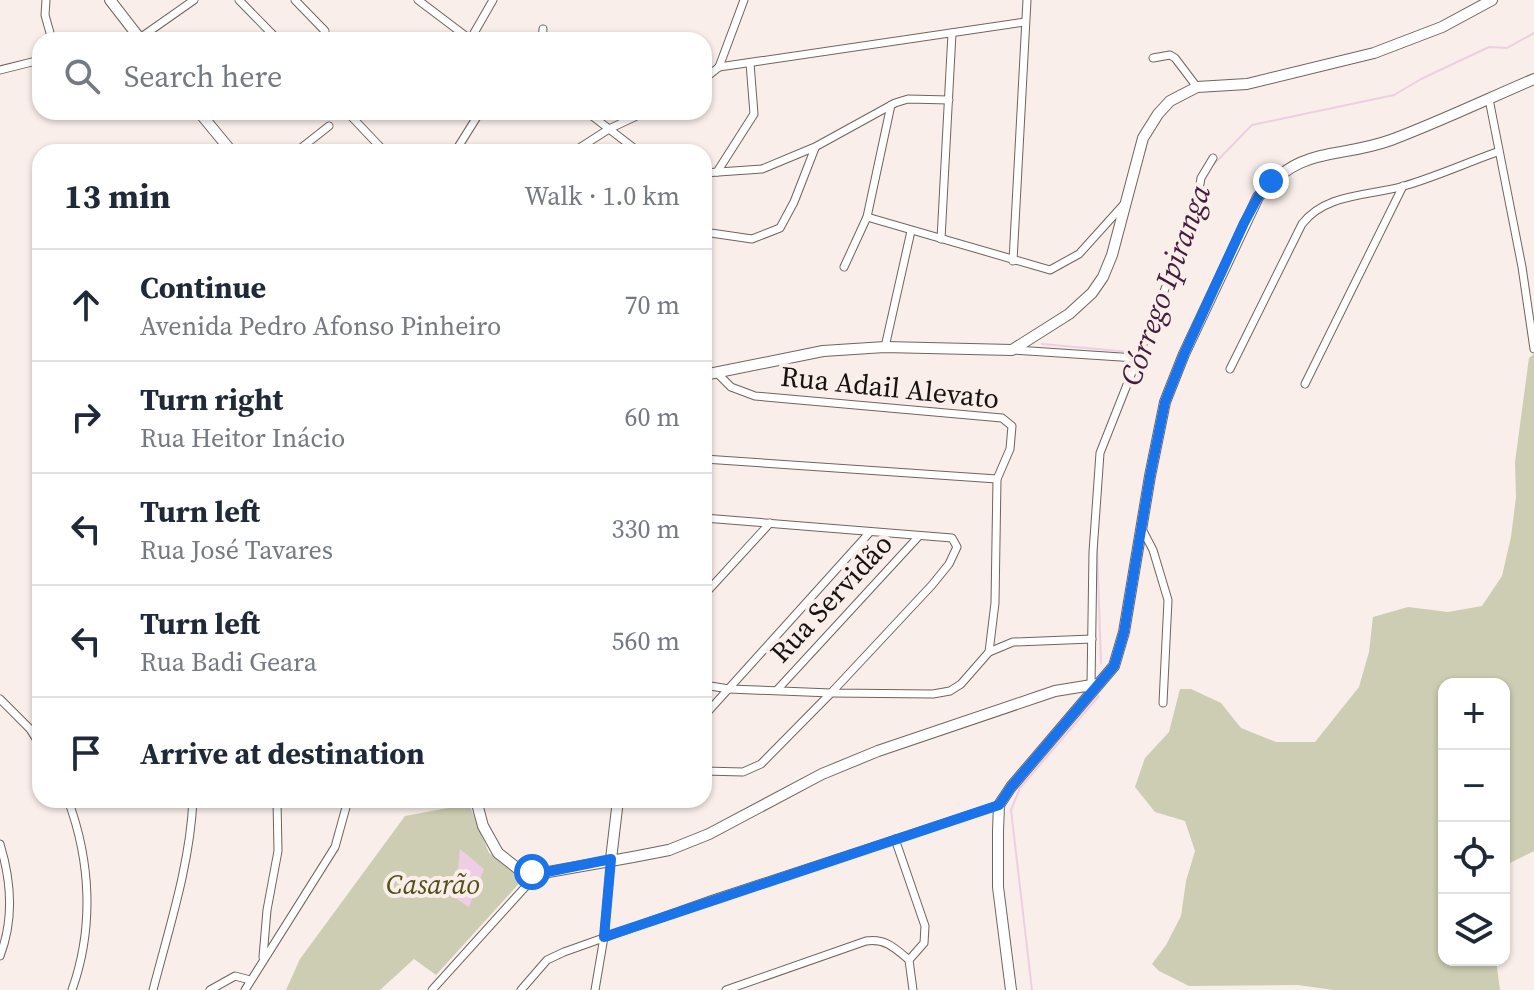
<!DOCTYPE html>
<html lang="en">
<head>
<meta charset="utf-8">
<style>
	body { margin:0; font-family:"Source Serif 4",serif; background:#f6f6f7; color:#1f2937 }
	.controls { position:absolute; right:24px; bottom:24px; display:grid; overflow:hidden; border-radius:16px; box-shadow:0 2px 6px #0004 }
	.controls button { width:72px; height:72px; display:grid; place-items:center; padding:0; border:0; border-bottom:2px solid #e0e1e3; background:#fff; color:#1f2937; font:40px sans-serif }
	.stop { position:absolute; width:24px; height:24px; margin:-18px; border:6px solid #1a73e8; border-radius:50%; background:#fff }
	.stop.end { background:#1a73e8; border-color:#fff; box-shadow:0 2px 8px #0008 }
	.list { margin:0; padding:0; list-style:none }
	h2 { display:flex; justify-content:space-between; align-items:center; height:104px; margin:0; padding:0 32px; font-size:34px }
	h2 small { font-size:26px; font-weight:400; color:#747a83 }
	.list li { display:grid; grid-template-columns:52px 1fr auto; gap:24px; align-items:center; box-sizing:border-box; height:112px; padding:0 32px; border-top:2px solid #e0e1e3 }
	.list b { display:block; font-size:30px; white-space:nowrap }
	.list p { margin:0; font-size:26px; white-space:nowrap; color:#747a83 }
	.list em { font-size:26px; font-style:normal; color:#747a83 }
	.icon { flex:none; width:44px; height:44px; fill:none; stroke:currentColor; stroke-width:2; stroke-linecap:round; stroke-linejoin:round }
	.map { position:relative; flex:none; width:1534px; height:990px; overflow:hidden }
	.search { position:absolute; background:#fff; box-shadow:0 2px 6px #0004; left:32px; top:32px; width:680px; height:88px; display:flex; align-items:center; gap:20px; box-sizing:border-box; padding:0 28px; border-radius:24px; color:#747a83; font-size:30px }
	.panel { position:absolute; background:#fff; box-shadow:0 2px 6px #0004; left:32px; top:144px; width:680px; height:664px; border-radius:24px }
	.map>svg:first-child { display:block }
	.green { fill:#cccdb2 }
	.water { fill:#eecee5 }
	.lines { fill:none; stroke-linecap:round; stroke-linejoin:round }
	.stream { stroke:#eecee5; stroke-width:2 }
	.street-casing { stroke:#6e6460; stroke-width:9 }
	.secondary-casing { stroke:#6e6460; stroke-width:12 }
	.street { stroke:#fff; stroke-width:7 }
	.secondary { stroke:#fff; stroke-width:10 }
	.route { stroke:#1a73e8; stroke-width:10 }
	.labels { text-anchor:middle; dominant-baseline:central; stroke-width:8; stroke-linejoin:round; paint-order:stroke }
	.street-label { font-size:28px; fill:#161211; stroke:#f9eee9 }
	.park-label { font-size:28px; font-style:italic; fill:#515017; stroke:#f9eee9 }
	.water-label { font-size:30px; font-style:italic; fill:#441c3c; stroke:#f9eee9 }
</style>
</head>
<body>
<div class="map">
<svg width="1534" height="990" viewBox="0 0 1534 990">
	<rect width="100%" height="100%" fill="#f9eee9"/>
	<g class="green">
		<polygon points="1534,354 1534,851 1510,863 1504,871 1504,684 1444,684 1444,960 1496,960 1500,990 1334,990 1298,985 1189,986 1159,971 1152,964 1166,945 1181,916 1186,881 1195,851 1185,821 1155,812 1135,787 1145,758 1169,732 1180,689 1191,689 1221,703 1241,728 1276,742 1315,742 1359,687 1369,652 1373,617 1408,607 1448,612 1482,606 1502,576 1511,537 1516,497 1515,462 1529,358"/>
		<polygon points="469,804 489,853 524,878 436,975 414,959 380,990 286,990 300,959 405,816"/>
	</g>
	<polygon class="water" points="460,849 484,869 469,907 455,898"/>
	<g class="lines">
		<g class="stream">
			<polyline points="1213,165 1252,125 1394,95 1421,79 1489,47 1507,48 1534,33"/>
			<polyline points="1198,213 1205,176"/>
			<polyline points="1042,344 1130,352"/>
			<polyline points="1118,417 1148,341"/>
			<polyline points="1097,548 1101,663"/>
			<polyline points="1032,990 1011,810 1020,788 1099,696"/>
		</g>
		<g class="street-casing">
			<g id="street">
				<polyline points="46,0 45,15 52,40"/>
				<polyline points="239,0 278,40"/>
				<polyline points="295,0 325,31"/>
				<polyline points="418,0 471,40"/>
				<polyline points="137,40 194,0"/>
				<polyline points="470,40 493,0"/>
				<polyline points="542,40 543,29"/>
				<polyline points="1153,58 1170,55 1175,58 1197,87"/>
				<polyline points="719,67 1025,22"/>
				<polyline points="0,70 40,60"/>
				<polyline points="704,79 719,67 744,0"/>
				<polyline points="1489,99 1522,267 1534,349"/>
				<polyline points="347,112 385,152"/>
				<polyline points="587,112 639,152"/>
				<polyline points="296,152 329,126"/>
				<polyline points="455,152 480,112"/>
				<polyline points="573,152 609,129 645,112"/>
				<polyline points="717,172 754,114 750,63"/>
				<polyline points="704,173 762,169 815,147 895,103 908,99 949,100"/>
				<polyline points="867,217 1050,270 1079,254 1125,203"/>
				<polyline points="704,232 752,239 780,228 794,202 815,148"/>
				<polyline points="941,239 952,33"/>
				<polyline points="1013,261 1027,0"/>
				<polyline points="844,267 867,217 891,105"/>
				<polyline points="885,347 911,231"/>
				<polyline points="1014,350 1136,358"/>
				<path d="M 1230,369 L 1302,224 C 1326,193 1369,196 1404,186 C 1435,177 1466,163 1497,152"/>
				<polyline points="1305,384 1403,186"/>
				<polyline points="704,459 997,479"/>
				<polyline points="704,518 952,538 957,547 949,564 932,585 831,693 761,764 743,772 704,771"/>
				<polyline points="1142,529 1153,550 1168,600 1163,703"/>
				<polyline points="704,595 770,523"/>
				<polyline points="989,652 1013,642 1092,639"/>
				<polyline points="704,685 729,689 831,693 933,694 950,691 961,684 989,652 995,603 997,479 1010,449 1012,426 1002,418 755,396 731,387 717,373"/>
				<polyline points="1091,685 1093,552 1100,453 1195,213 1201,178 1213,158"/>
				<polyline points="777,690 919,536"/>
				<polyline points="0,699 30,729 40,745"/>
				<polyline points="704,716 870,532"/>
				<path d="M 68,800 C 91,862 94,928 72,990"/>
				<polyline points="895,839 925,926 924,943 909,960"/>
				<path d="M 0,844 C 11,880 14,920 0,956"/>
				<polyline points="263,957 267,910 278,851 277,800"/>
				<polyline points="909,960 913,990"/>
				<path d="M 153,990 C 169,928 190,865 193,800"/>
				<polyline points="210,990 235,976 250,980"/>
				<polyline points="245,990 335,847 348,800"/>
				<polyline points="432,990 537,874"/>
				<polyline points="521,990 547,960 564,952 713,899 999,805"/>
				<polyline points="595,990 604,937 611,859"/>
				<path d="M 726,990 L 866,941 C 885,938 895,948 909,960"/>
			</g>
		</g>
		<g class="secondary-casing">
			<g id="secondary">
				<polyline points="110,0 141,40"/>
				<polyline points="199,112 232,152"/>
				<polyline points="704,375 823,351 885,347 1012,350 1069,314 1092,293 1103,277 1112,255 1143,138 1158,114 1170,101 1197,87 1247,84 1374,53 1442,27 1492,0"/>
				<polyline points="476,800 483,826 498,853 517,868 537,874 633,857 669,850 709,834 822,774 878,751 1055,691 1098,684"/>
				<polyline points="611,859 618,800"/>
				<path d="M 1011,990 L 998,887 L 998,831 L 999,805 L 1011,787 L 1114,666 L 1124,632 L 1150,476 L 1165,402 L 1184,354 L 1258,197 C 1302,144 1335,160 1391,140 C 1439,122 1487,99 1534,79"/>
			</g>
		</g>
		<use href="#street" class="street"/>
		<use href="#secondary" class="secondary"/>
	</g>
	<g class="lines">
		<polyline class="route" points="532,872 537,874 611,859 604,937 999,805 1011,787 1114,666 1124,632 1150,476 1165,402 1184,354 1244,223 1258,197 1271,181"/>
	</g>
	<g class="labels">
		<g class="street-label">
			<text transform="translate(890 387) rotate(6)">Rua Adail Alevato</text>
			<text transform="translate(831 598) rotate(-47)">Rua Servidão</text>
		</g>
		<g class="park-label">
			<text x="433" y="884">Casarão</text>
		</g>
		<g class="water-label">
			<text transform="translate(1165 285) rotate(-70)">Córrego Ipiranga</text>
		</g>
	</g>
</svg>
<div class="controls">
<button>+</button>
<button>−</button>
<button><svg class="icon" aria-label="locate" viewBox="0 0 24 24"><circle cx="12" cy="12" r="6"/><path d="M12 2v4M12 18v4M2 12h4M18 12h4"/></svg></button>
<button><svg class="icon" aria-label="layers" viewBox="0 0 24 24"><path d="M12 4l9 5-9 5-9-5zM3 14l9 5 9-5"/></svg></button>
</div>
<div class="stop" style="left:532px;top:872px"></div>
<div class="stop end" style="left:1271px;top:181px"></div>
<div class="search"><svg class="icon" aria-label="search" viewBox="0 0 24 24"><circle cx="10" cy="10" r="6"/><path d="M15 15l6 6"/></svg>Search here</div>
<section class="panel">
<h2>13 min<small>Walk · 1.0 km</small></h2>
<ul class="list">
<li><svg class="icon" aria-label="ahead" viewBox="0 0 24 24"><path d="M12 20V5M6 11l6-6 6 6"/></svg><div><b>Continue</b><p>Avenida Pedro Afonso Pinheiro</p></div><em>70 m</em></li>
<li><svg class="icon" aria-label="right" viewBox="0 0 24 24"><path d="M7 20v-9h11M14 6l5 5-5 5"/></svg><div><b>Turn right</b><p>Rua Heitor Inácio</p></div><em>60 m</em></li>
<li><svg class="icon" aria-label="left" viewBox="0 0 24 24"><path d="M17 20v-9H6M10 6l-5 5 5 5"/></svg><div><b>Turn left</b><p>Rua José Tavares</p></div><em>330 m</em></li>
<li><svg class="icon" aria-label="left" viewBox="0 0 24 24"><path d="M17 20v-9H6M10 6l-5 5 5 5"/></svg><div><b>Turn left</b><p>Rua Badi Geara</p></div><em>560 m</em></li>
<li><svg class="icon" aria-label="arrive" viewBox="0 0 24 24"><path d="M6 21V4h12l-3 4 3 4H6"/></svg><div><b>Arrive at destination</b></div></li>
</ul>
</section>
</div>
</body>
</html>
